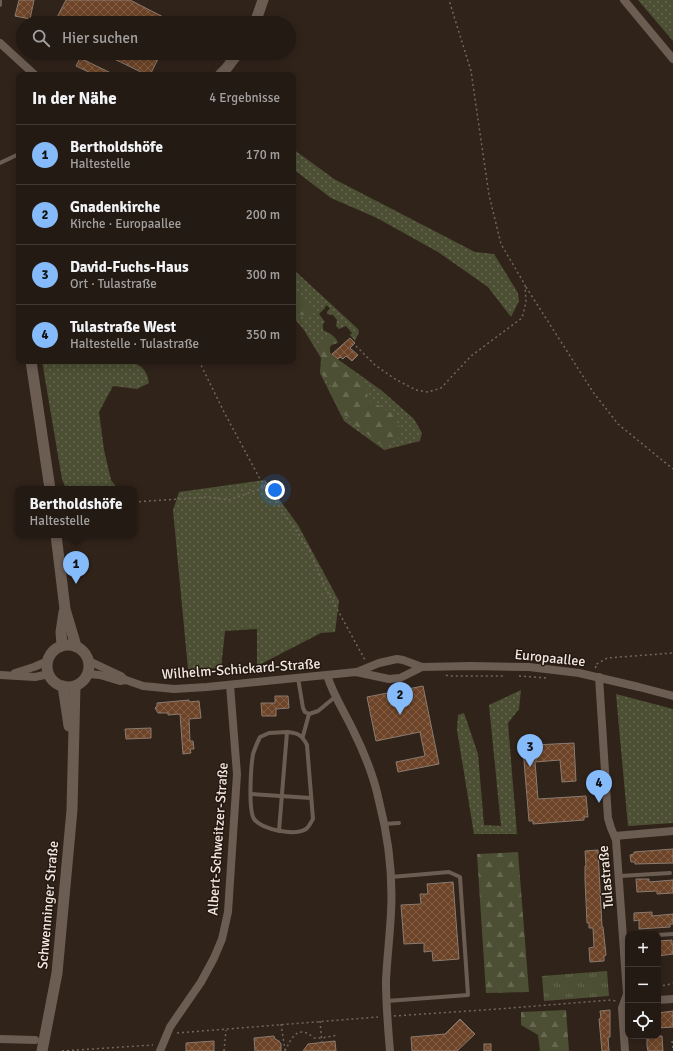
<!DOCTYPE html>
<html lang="de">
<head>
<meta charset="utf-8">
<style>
	body { margin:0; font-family:Signika,sans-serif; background:#302722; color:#f1f3f6 }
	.controls { position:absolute; right:12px; bottom:12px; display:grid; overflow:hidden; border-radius:8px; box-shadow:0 2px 10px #0003 }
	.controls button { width:36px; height:36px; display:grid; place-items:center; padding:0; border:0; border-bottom:1px solid #413834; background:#241a14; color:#f1f3f6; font:20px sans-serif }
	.you { position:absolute; left:275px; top:490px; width:14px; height:14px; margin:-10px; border:3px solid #fff; border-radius:50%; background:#1a73e8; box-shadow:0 0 0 6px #1a73e833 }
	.badge { display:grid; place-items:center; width:26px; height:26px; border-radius:50%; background:#85bbfb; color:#111; font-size:13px; font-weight:700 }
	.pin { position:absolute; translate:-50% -33px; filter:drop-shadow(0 1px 2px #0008) }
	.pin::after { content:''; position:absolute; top:21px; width:14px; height:12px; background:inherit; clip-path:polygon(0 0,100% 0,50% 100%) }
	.popup { position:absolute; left:15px; top:486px; width:122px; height:52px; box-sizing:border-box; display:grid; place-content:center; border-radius:8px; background:#241a14; filter:drop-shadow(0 1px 3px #0005); font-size:13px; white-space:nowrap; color:#a3a1a0 }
	.popup b { font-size:15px; color:#f1f3f6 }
	.popup::after { content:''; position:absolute; left:50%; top:100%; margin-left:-8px; border:8px solid transparent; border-top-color:#241a14 }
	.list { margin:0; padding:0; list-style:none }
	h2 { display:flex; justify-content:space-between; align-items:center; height:52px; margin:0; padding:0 16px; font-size:17px }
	h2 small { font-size:13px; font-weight:400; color:#a3a1a0 }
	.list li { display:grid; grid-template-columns:26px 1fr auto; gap:12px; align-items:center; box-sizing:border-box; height:60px; padding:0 16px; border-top:1px solid #413834 }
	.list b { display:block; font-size:15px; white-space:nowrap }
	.list p { margin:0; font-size:13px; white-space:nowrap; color:#a3a1a0 }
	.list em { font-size:13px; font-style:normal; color:#a3a1a0 }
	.icon { flex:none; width:22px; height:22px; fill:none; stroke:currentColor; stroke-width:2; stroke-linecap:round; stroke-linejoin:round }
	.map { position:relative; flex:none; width:673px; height:1051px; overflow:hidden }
	.search { position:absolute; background:#241a14; box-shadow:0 2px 10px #0003; left:16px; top:16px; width:280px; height:44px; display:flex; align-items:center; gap:10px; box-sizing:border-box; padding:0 14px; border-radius:22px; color:#a3a1a0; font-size:15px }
	.panel { position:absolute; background:#241a14; box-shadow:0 2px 10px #0003; left:16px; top:72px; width:280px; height:292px; border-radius:8px }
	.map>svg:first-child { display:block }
	.grass { fill:url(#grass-dots) }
	.forest { fill:url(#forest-firs) }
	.park { fill:url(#park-tufts) }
	.building { fill:url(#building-cross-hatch); stroke:#8b7b70 }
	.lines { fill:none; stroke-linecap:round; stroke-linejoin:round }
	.path { stroke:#73675f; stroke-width:1.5; stroke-dasharray:2 3; stroke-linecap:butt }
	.service { stroke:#6c5d53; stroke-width:4 }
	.minor { stroke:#6c5d53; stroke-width:8 }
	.secondary { stroke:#6c5d53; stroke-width:11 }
	.labels { text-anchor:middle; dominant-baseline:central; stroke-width:3; stroke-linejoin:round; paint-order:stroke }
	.street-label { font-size:14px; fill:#f2e9e3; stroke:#261911 }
</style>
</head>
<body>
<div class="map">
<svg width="673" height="1051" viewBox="0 0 673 1051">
	<defs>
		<pattern id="grass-dots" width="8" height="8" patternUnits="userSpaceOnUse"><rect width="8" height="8" fill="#4c4f33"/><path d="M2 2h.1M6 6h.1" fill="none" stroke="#666850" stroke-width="1.8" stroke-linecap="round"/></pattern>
		<pattern id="forest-firs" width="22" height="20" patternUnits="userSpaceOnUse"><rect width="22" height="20" fill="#4c4f33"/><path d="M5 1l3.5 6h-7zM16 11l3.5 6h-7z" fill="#666850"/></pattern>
		<pattern id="park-tufts" width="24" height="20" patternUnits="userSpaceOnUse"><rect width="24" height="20" fill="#4c4f33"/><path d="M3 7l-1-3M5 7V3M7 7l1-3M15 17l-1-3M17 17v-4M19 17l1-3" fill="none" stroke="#666850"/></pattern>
		<pattern id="building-cross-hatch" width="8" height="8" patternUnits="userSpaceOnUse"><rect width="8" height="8" fill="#6d4427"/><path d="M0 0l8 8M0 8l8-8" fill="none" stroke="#825f46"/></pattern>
	</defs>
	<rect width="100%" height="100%" fill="#30231a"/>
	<g class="grass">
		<polygon points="638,0 673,0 673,41"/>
		<polygon points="293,149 334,179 475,252 494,254 518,293 519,301 511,317 488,287 438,252 377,218 331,198 293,169"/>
		<path d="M 293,269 L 358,329 L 359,332 L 355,341 L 350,335 L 352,333 L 346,326 L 339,329 L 336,326 L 337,320 L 333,315 L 327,314 L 327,312 L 330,308 L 326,305 L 325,308 L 319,314 L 325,322 L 323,324 L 323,330 C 329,333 336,336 338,343 L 331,345 L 330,347 L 330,352 L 333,356 L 381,390 L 414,419 L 422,433 L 420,441 L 384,450 L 344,421 L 320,373 L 321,358 L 304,330 L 293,317 Z"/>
		<path d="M 42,361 L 128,361 C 141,365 147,369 149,383 L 137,389 L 113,386 L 99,412 L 104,450 L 111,480 L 118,489 L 66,489 L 62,479 Z"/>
		<polygon points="265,480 298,525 339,601 335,632 321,633 257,666 257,629 225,631 221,668 188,669 173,510 179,492"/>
		<polygon points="521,690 519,709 508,723 517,834 474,834 457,730 458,715 464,713 478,754 484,825 501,826 489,705"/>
		<polygon points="616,694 673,709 673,823 628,826"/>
	</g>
	<g class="forest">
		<polygon points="293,293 303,300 313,311 309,316 293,314"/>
		<path d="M 328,337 L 337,341 L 337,343 L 331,345 L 330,347 L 330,352 L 333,356 L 354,371 L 357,376 L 365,379 C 365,387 368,393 368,401 C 379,404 388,412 399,417 L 397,422 L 402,432 L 399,438 L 388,442 L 390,445 L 385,448 C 373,440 363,429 350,422 L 350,418 L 347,416 L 342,415 L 337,404 L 334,401 L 330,385 L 321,373 L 322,357 L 317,349 L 323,340 Z"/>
		<polygon points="518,852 529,992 486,993 477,854"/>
		<polygon points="566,1010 569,1051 540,1051 538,1035 521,1025 521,1012"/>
	</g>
	<polygon class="park" points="607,971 609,996 544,1001 542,976"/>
	<g class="building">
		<polygon points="19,0 34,0 30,19 15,16"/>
		<polygon points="66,0 130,0 175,23 54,23"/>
		<polygon points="102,53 161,53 150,75 147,75"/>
		<polygon points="80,58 115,75 95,75 76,66"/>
		<polygon points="350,338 355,343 350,348 358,355 352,361 346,356 343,359 340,357 338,359 332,354"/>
		<polygon points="423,686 439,764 398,772 396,762 425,756 420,732 376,741 367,697"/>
		<polygon points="275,696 288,696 289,708 276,709 276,716 262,716 261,703 275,703"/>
		<polygon points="189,700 189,702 199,701 201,718 189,719 190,741 193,741 194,749 190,749 191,753 183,754 180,714 168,715 168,713 158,713 155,708 157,706 157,703"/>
		<polygon points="151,728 151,738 126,739 125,729"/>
		<polygon points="533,736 534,745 574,743 576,781 562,782 560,760 535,762 538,799 586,796 588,817 584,817 584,820 533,824 533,821 529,821 522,737"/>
		<polygon points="673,849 673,863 635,864 635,862 631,862 630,855 634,854 634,852"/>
		<polygon points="598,850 602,927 603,927 606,955 604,956 604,961 590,962 589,948 594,947 593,928 589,928 589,923 587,923 585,880 585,866 586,866 585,851"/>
		<polygon points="636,879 649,879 649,882 673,880 673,893 657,894 657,891 637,892"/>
		<polygon points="453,882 459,959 433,961 432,951 424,952 424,943 404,944 401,905 421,904 420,894 428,894 427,884"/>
		<polygon points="652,912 652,916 673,914 673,924 670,924 670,927 639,929 639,920 634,921 634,913"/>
		<polygon points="672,940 672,944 673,944 673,954 658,956 659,941"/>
		<polygon points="610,1010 610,1037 608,1037 609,1051 602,1051 599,1019 601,1018 600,1011"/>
		<polygon points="673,1011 673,1027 658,1028 658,1013"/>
		<polygon points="460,1019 475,1034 457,1051 412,1051 411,1037 445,1034"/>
		<polygon points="274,1036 275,1039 279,1041 281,1044 281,1051 255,1051 254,1038"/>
		<polygon points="647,1036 662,1036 663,1051 648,1051 647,1046"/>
		<polygon points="214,1041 214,1051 186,1051 186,1043"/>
		<polygon points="335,1041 336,1051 303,1051 308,1044"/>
		<rect x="484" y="1044" width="7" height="7"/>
	</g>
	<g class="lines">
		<g class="path">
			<polyline points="526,287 593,392 618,424 673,469"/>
			<polyline points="356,346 375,365 395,379 416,390 428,392 441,388 471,356 522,318 526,302 525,285 501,244 489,195 471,71 449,0"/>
			<polyline points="199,361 224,412 260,479 309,549 324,585 365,660"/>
			<polyline points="134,502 209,497 229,500 265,487"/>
			<polyline points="596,668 595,665 607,658 673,653"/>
			<polyline points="446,675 448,676 505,676"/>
			<polyline points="519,676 547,678"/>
			<polyline points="658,986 667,985 673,983"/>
			<polyline points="394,1016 498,1009 611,1000 616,1001"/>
			<polyline points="320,1021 322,1043"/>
			<polyline points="281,1024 285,1050"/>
			<polyline points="177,1033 378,1017"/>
			<polyline points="672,1041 673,1049"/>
			<polyline points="62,1051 153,1045"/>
			<polyline points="224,1051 226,1030"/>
			<path d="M 285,1051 C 292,1037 298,1024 314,1038 L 322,1038 L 338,1035"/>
		</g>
		<g class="service">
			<polyline points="0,5 0,0"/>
			<polyline points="0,163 19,154"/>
			<polyline points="298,678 303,708 305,712 309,714 318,711 335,697"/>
			<path d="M 287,732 C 298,733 302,735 307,745 L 313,819 C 311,822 309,827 306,829 C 295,836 262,830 254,819 C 248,809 251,766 253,754 C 255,748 257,743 260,737 L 269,733 Z"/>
			<polyline points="303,736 309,714"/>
			<polyline points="251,794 311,798"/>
			<polyline points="384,824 399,823"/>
			<polyline points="279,831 287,732"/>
			<polyline points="620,876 670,873"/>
			<polyline points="658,935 673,934"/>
			<polyline points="387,1001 468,995 460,877 449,872 391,877"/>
		</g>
		<g class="minor">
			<polyline points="624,0 673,59"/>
			<polyline points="0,43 35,75"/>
			<polyline points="89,661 121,676 125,680"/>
			<polyline points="357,672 379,663 397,659 403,660 422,667 471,666 529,667 579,673 639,687 673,696"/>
			<polyline points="15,673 34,667 48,661"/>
			<polyline points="88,674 100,675 120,681 126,680 143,686 174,689 207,687 356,672 389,679 400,678 422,667"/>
			<polyline points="0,675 35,677 49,674"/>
			<path d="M 327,675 C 333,695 344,711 353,730 C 364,752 374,777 379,801 C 388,836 393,875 391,912 C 390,935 387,958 386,981 C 386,1005 388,1028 390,1051"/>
			<polyline points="599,677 608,818 611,828 616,840 627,994 622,1008 625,1051"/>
			<polyline points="615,836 673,831"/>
			<polyline points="658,1000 673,999"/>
			<polyline points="0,1039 35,1040"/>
			<polyline points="160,1051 170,1027 201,982 214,958 222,939 228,912 237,774 230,685"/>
		</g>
		<g class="secondary">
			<polyline points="255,23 263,0"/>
			<polyline points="220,75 226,69 238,53"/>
			<polyline points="31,361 50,489"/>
			<polyline points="56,535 65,609 76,646"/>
			<circle cx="68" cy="666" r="21"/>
			<polyline points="62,645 61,632 64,612"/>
			<polyline points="63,686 69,726"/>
			<polyline points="42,1051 57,973 72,810 75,686"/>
		</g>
	</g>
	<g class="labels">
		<g class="street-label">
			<text transform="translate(550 658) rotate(6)">Europaallee</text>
			<text transform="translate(241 669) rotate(-4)">Wilhelm-Schickard-Straße</text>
			<text transform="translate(218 839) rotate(-86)">Albert-Schweitzer-Straße</text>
			<text transform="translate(606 877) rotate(-95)">Tulastraße</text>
			<text transform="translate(48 905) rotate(-85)">Schwenninger Straße</text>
		</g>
	</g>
</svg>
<div class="controls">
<button>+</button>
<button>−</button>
<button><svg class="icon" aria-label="locate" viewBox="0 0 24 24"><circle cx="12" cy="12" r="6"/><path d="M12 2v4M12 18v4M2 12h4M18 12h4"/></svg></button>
</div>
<div class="you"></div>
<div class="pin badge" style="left:76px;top:584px">1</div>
<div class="popup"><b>Bertholdshöfe</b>Haltestelle</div>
<div class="pin badge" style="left:400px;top:715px">2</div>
<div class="pin badge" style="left:530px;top:767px">3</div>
<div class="pin badge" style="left:599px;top:803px">4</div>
<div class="search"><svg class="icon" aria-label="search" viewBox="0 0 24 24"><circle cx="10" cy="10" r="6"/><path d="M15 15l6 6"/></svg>Hier suchen</div>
<section class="panel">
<h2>In der Nähe<small>4 Ergebnisse</small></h2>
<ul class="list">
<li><span class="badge">1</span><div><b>Bertholdshöfe</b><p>Haltestelle</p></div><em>170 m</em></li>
<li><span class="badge">2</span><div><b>Gnadenkirche</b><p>Kirche · Europaallee</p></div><em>200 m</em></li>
<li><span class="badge">3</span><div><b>David-Fuchs-Haus</b><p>Ort · Tulastraße</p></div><em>300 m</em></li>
<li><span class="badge">4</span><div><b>Tulastraße West</b><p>Haltestelle · Tulastraße</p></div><em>350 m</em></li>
</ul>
</section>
</div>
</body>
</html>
